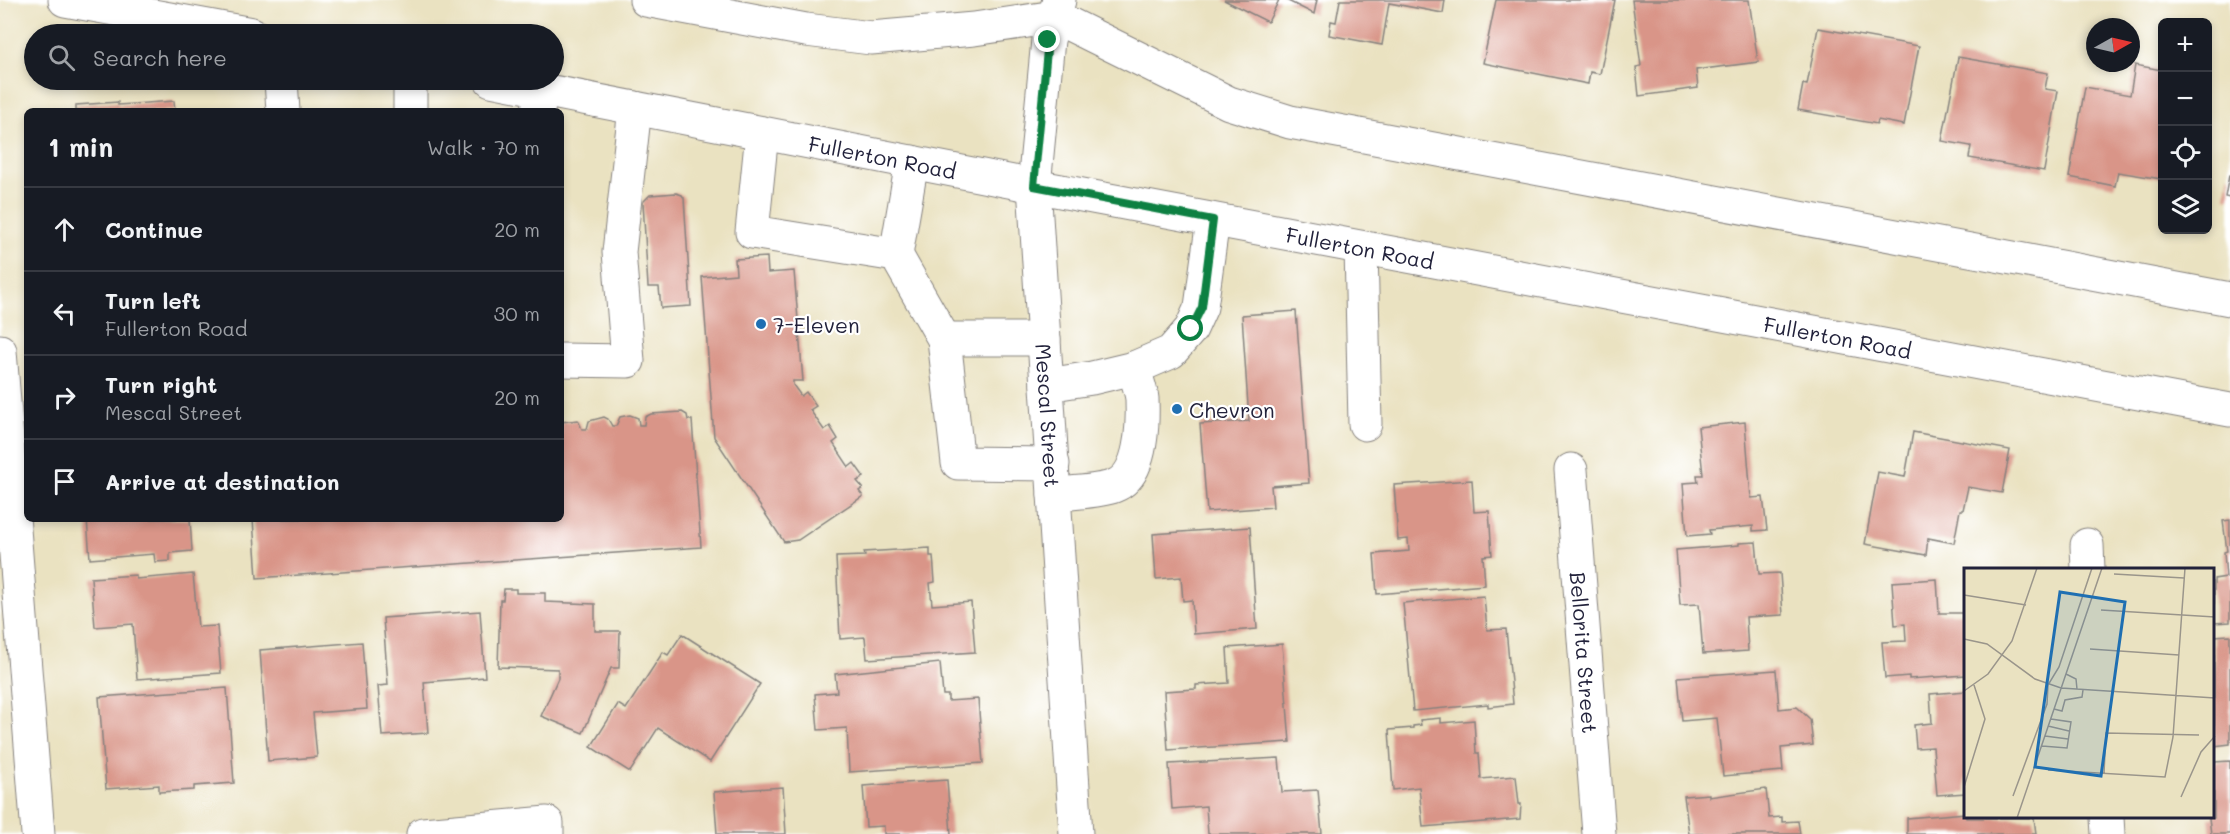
<!DOCTYPE html>
<html lang="en">
<head>
<meta charset="utf-8">
<style>
	body { margin:0; font-family:Mali,sans-serif; background:#20242c; color:#f1f3f6 }
	.controls { position:absolute; right:18px; top:18px; display:grid; overflow:hidden; border-radius:9px; box-shadow:0 3px 9px #0003 }
	.controls button { width:54px; height:54px; display:grid; place-items:center; padding:0; border:0; border-bottom:2px solid #363941; background:#171b24; color:#f1f3f6; font:30px sans-serif }
	.compass { position:absolute; left:2086px; top:18px; width:54px; height:54px; border-radius:50%; background:#171b24; box-shadow:0 3px 9px #0003; rotate:82deg }
	.stop { position:absolute; width:18px; height:18px; margin:-14px; border:4px solid #0b8043; border-radius:50%; background:#fff }
	.stop.end { background:#0b8043; border-color:#fff; box-shadow:0 2px 6px #0008 }
	.list { margin:0; padding:0; list-style:none }
	h2 { display:flex; justify-content:space-between; align-items:center; height:78px; margin:0; padding:0 24px; font-size:26px }
	h2 small { font-size:20px; font-weight:400; color:#9ea1a6 }
	.list li { display:grid; grid-template-columns:39px 1fr auto; gap:18px; align-items:center; box-sizing:border-box; height:84px; padding:0 24px; border-top:2px solid #363941 }
	.list b { display:block; font-size:22px; white-space:nowrap }
	.list p { margin:0; font-size:20px; white-space:nowrap; color:#9ea1a6 }
	.list em { font-size:20px; font-style:normal; color:#9ea1a6 }
	.icon { flex:none; width:33px; height:33px; fill:none; stroke:currentColor; stroke-width:2; stroke-linecap:round; stroke-linejoin:round }
	.map { position:relative; flex:none; width:2230px; height:834px; overflow:hidden }
	.search { position:absolute; background:#171b24; box-shadow:0 3px 9px #0003; left:24px; top:24px; width:540px; height:66px; display:flex; align-items:center; gap:15px; box-sizing:border-box; padding:0 21px; border-radius:33px; color:#9ea1a6; font-size:22px }
	.panel { position:absolute; background:#171b24; box-shadow:0 3px 9px #0003; left:24px; top:108px; width:540px; height:414px; border-radius:9px }
	.map>svg:first-child { display:block }
	.building { fill:#d99588 }
	.lines { fill:none; stroke-linecap:round; stroke-linejoin:round }
	.minor-casing { stroke:#86827e; stroke-width:35 }
	.major-casing { stroke:#86827e; stroke-width:35 }
	.minor { stroke:#fff; stroke-width:33 }
	.major { stroke:#fff; stroke-width:33 }
	.route { stroke:#0b8043; stroke-width:8 }
	.poi-dot { fill:#1f6fb2; stroke:#fff; stroke-width:2 }
	.labels { text-anchor:middle; dominant-baseline:central; stroke-width:4.5; stroke-linejoin:round; paint-order:stroke }
	.street-label { font-size:21px; fill:#22223b; stroke:#fff }
	.poi-label { font-size:21px; fill:#22223b; stroke:#fff; text-anchor:start }
	.inset-road { fill:none; stroke:#9a958b; stroke-width:1.5 }
	.view { fill:#1f6fb2; fill-opacity:0.15; stroke:#1f6fb2; stroke-width:3 }
	.inset-edge { fill:none; stroke:#22223b; stroke-width:3 }
</style>
</head>
<body>
<div class="map">
<svg width="2230" height="834" viewBox="0 0 2230 834">
	<rect width="100%" height="100%" fill="#fff"/>
	<filter id="ink" filterUnits="userSpaceOnUse"><feTurbulence type="fractalNoise" baseFrequency=".0167" numOctaves="2"/><feDisplacementMap in="SourceGraphic" scale="12" xChannelSelector="R" yChannelSelector="G"/><feConvolveMatrix kernelMatrix="1 2 1 2 8 2 1 2 1" color-interpolation-filters="sRGB"/></filter>
	<filter id="wash" filterUnits="userSpaceOnUse"><feTurbulence type="fractalNoise" baseFrequency=".008" numOctaves="4" result="noise"/><feDisplacementMap in="SourceGraphic" scale="24" xChannelSelector="R" yChannelSelector="G"/><feGaussianBlur stdDeviation="1.35" result="paint"/><feColorMatrix in="noise" values="0 0 0 0 0 0 0 0 0 0 0 0 0 0 0 0 0 1.4 0 .05"/><feComposite in="paint" operator="in"/></filter>
	<g filter="url(#wash)">
		<rect width="100%" height="100%" fill="#eae2c1"/>
		<g id="blocks">
			<g class="building">
				<polygon points="1224,0 1279,0 1268,22"/>
				<polygon points="1286,0 1317,0 1314,14"/>
				<polygon points="1340,0 1445,0 1443,13 1389,3 1382,45 1329,35 1331,21 1336,22"/>
				<polygon points="1496,0 1615,0 1600,74 1590,72 1588,84 1483,63"/>
				<polygon points="1632,0 1749,0 1758,62 1696,70 1698,88 1639,96 1636,67 1641,66"/>
				<polygon points="1818,28 1919,46 1904,125 1878,120 1877,124 1798,110 1803,84 1807,85"/>
				<polygon points="1958,57 2048,73 2045,89 2058,91 2044,171 1969,158 1971,146 1942,141"/>
				<polygon points="2135,65 2162,70 2162,179 2118,172 2115,186 2069,177 2085,87 2130,95"/>
				<polygon points="174,101 175,111 76,111 76,105 118,102 118,105"/>
				<polygon points="2229,175 2230,175 2230,198 2225,197"/>
				<polygon points="676,193 682,195 684,198 691,306 661,308 659,287 648,287 643,202 650,195"/>
				<polygon points="767,257 768,273 794,271 803,381 793,381 793,385 801,396 806,392 816,406 810,410 824,430 830,426 838,439 833,443 849,467 854,463 864,477 857,481 863,488 859,491 863,496 798,540 784,542 714,437 702,277 736,274 735,259"/>
				<polygon points="1296,311 1309,483 1271,486 1273,507 1207,512 1200,424 1249,421 1242,315"/>
				<polygon points="682,412 687,415 688,420 692,420 701,547 257,578 253,519 561,519 561,422 578,420 582,429 587,429 589,421 604,417 608,419 612,426 616,426 620,417 630,415 638,418 639,425 644,425 645,417 651,414"/>
				<polygon points="1745,422 1751,498 1763,497 1767,530 1753,531 1753,526 1709,530 1710,534 1687,536 1683,483 1698,482 1697,475 1703,475 1698,427"/>
				<polygon points="1913,432 2010,450 2002,493 1968,487 1963,510 1960,510 1954,543 1928,538 1926,555 1865,544 1878,472 1905,477"/>
				<polygon points="1472,480 1474,512 1489,511 1492,555 1483,556 1485,585 1377,594 1374,554 1409,551 1408,539 1398,540 1394,485"/>
				<polygon points="87,519 190,519 192,551 170,553 170,561 155,562 154,554 90,559"/>
				<polygon points="2230,520 2230,622 2214,623 2214,579 2226,577 2224,552 2227,551 2223,521"/>
				<polygon points="1250,527 1257,629 1194,634 1192,600 1183,601 1181,577 1156,579 1153,534"/>
				<polygon points="1756,542 1759,574 1780,573 1783,615 1746,617 1748,651 1703,654 1699,604 1680,605 1676,550 1739,545 1739,543"/>
				<polygon points="930,548 930,556 933,556 935,582 930,583 932,605 971,602 975,652 867,659 865,637 840,639 836,557 865,556 864,552"/>
				<polygon points="193,574 198,627 217,626 221,673 137,679 133,624 95,627 91,578 136,575 136,579"/>
				<polygon points="1937,579 1939,613 1966,613 1966,675 1909,679 1909,676 1885,678 1882,642 1906,641 1905,624 1895,625 1892,582"/>
				<polygon points="504,589 516,589 516,593 545,593 545,602 595,604 595,631 620,631 619,668 611,668 583,733 541,716 558,678 558,669 498,667 500,600 503,600"/>
				<polygon points="1484,596 1487,630 1506,629 1513,704 1488,707 1488,704 1413,711 1403,603"/>
				<polygon points="480,611 485,677 424,682 428,733 382,736 378,686 388,685 383,618"/>
				<polygon points="682,634 760,684 710,762 658,728 630,772 591,747 618,704 626,709 663,652 668,655"/>
				<polygon points="2230,635 2230,744 2214,746 2214,636"/>
				<polygon points="362,642 367,709 313,713 317,757 268,761 260,650"/>
				<polygon points="1282,644 1290,742 1168,750 1164,691 1196,689 1196,685 1229,683 1227,648"/>
				<polygon points="940,663 943,695 948,695 948,701 978,699 983,763 849,772 847,728 818,730 815,694 837,692 835,674"/>
				<polygon points="1776,670 1779,709 1797,707 1810,719 1813,745 1781,748 1783,771 1723,776 1717,718 1682,721 1678,677"/>
				<polygon points="227,688 234,783 194,786 194,790 159,792 159,785 106,789 99,697"/>
				<polygon points="1966,691 1966,793 1937,795 1933,747 1916,748 1914,725 1932,723 1930,694"/>
				<polygon points="1441,718 1441,723 1474,720 1476,753 1479,753 1481,779 1516,776 1519,804 1521,804 1520,819 1423,827 1419,787 1393,790 1389,730 1413,728 1413,726 1421,725 1420,720"/>
				<polygon points="1279,758 1282,792 1318,790 1322,834 1208,834 1206,806 1172,809 1169,764"/>
				<polygon points="2230,761 2230,834 2211,834 2209,818 2214,818 2214,762"/>
				<polygon points="947,780 951,834 884,834 884,826 866,827 863,786"/>
				<polygon points="783,787 786,834 717,834 714,792"/>
				<polygon points="1766,789 1769,818 1782,817 1782,822 1798,821 1800,834 1689,834 1684,796 1709,794 1709,797"/>
				<polygon points="1966,813 1966,818 2034,818 2036,834 1907,834 1907,818"/>
			</g>
		</g>
	</g>
	<g filter="url(#ink)">
		<use href="#blocks" fill-opacity="0" stroke="#86827e" stroke-width="1.5"/>
		<g class="lines">
			<g class="minor-casing">
				<g id="minor">
					<polyline points="646,0 806,30 871,38 974,29 1055,17 1229,103 1290,122 2230,299"/>
					<path id="s1" d="M 1059,0 L 1048,40 L 1034,186 L 1076,834"/>
					<polyline points="281,80 283,111"/>
					<polyline points="410,80 410,111"/>
					<polyline points="538,111 541,89"/>
					<polyline points="762,133 752,232 896,255 944,339 958,463 1053,464"/>
					<polyline points="1361,248 1365,424"/>
					<polyline points="896,255 912,162"/>
					<polyline points="944,339 1044,339"/>
					<polyline points="0,351 38,834"/>
					<polyline points="561,360 628,361 619,252 635,108"/>
					<polyline points="1047,385 1092,378 1134,368 1171,352 1191,329 1201,307 1213,220"/>
					<path id="s2" d="M 1571,470 L 1599,834"/>
					<path d="M 1054,495 C 1071,492 1099,492 1114,486 C 1142,476 1143,425 1142,399 C 1141,389 1136,378 1134,368"/>
					<polyline points="2087,545 2088,570"/>
					<polyline points="2107,818 2108,834"/>
					<polyline points="423,834 547,823 547,834"/>
				</g>
			</g>
			<g class="major-casing">
				<g id="major">
					<polyline points="65,0 252,34"/>
					<path id="s3" d="M 491,80 L 1034,186 L 2230,410"/>
				</g>
			</g>
			<use href="#minor" class="minor"/>
			<use href="#major" class="major"/>
		</g>
	</g>
	<g class="lines" filter="url(#ink)">
		<polyline class="route" points="1048,40 1034,186 1213,220 1202,307 1191,329"/>
	</g>
	<g class="poi-dot">
		<circle cx="761" cy="324" r="6"/>
		<circle cx="1177" cy="409" r="6"/>
	</g>
	<g class="labels">
		<g class="street-label">
			<text stroke="none"><textPath href="#s3" startOffset="399">Fullerton Road</textPath></text>
			<text stroke="none"><textPath href="#s3" startOffset="885">Fullerton Road</textPath></text>
			<text stroke="none"><textPath href="#s3" startOffset="1371">Fullerton Road</textPath></text>
			<text stroke="none"><textPath href="#s1" startOffset="418">Mescal Street</textPath></text>
			<text stroke="none"><textPath href="#s2" startOffset="183">Bellorita Street</textPath></text>
		</g>
		<g class="poi-label">
			<text x="773" y="324">7-Eleven</text>
			<text x="1189" y="409">Chevron</text>
		</g>
	</g>
	<g transform="translate(1964 568)">
		<rect width="250" height="250" fill="#eae2c1"/>
		<path class="inset-road" d="M 150,6 L 220,10M 0,27 L 62,37M 137,42 L 251,49M 0,71 L 23,76 L 71,111 L 97,120 L 251,130M 126,81 L 215,87M 102,106 L 112,111 L 113,121M 0,123 L 24,106 L 48,73 L 73,0M 90,141 L 98,143 L 101,132 L 118,129 L 119,122M 84,158 L 105,163M 81,168 L 104,171M 78,178 L 103,180 L 107,154 L 87,151M 84,202 L 201,209 L 209,169 L 221,0M 140,205 L 142,165 L 235,167M 0,219 L 21,151 L 10,117M 49,228 L 83,136 L 84,117 L 95,99 L 128,0M 217,229 L 237,184 L 251,168M 53,250 L 138,0"/>
		<path class="view" d="M 96,24 L 161,34 L 137,208 L 71,199 Z"/>
		<rect width="250" height="250" class="inset-edge"/>
	</g>
</svg>
<div class="controls">
<button>+</button>
<button>−</button>
<button><svg class="icon" aria-label="locate" viewBox="0 0 24 24"><circle cx="12" cy="12" r="6"/><path d="M12 2v4M12 18v4M2 12h4M18 12h4"/></svg></button>
<button><svg class="icon" aria-label="layers" viewBox="0 0 24 24"><path d="M12 4l9 5-9 5-9-5zM3 14l9 5 9-5"/></svg></button>
</div>
<svg class="compass" viewBox="-18 -18 36 36"><path d="M0-13l5 13h-10z" fill="#e53935"/><path d="M0 13l5-13h-10z" fill="#9ea1a6"/></svg>
<div class="stop" style="left:1191px;top:329px"></div>
<div class="stop end" style="left:1048px;top:40px"></div>
<div class="search"><svg class="icon" aria-label="search" viewBox="0 0 24 24"><circle cx="10" cy="10" r="6"/><path d="M15 15l6 6"/></svg>Search here</div>
<section class="panel">
<h2>1 min<small>Walk · 70 m</small></h2>
<ul class="list">
<li><svg class="icon" aria-label="ahead" viewBox="0 0 24 24"><path d="M12 20V5M6 11l6-6 6 6"/></svg><div><b>Continue</b></div><em>20 m</em></li>
<li><svg class="icon" aria-label="left" viewBox="0 0 24 24"><path d="M17 20v-9H6M10 6l-5 5 5 5"/></svg><div><b>Turn left</b><p>Fullerton Road</p></div><em>30 m</em></li>
<li><svg class="icon" aria-label="right" viewBox="0 0 24 24"><path d="M7 20v-9h11M14 6l5 5-5 5"/></svg><div><b>Turn right</b><p>Mescal Street</p></div><em>20 m</em></li>
<li><svg class="icon" aria-label="arrive" viewBox="0 0 24 24"><path d="M6 21V4h12l-3 4 3 4H6"/></svg><div><b>Arrive at destination</b></div></li>
</ul>
</section>
</div>
</body>
</html>
